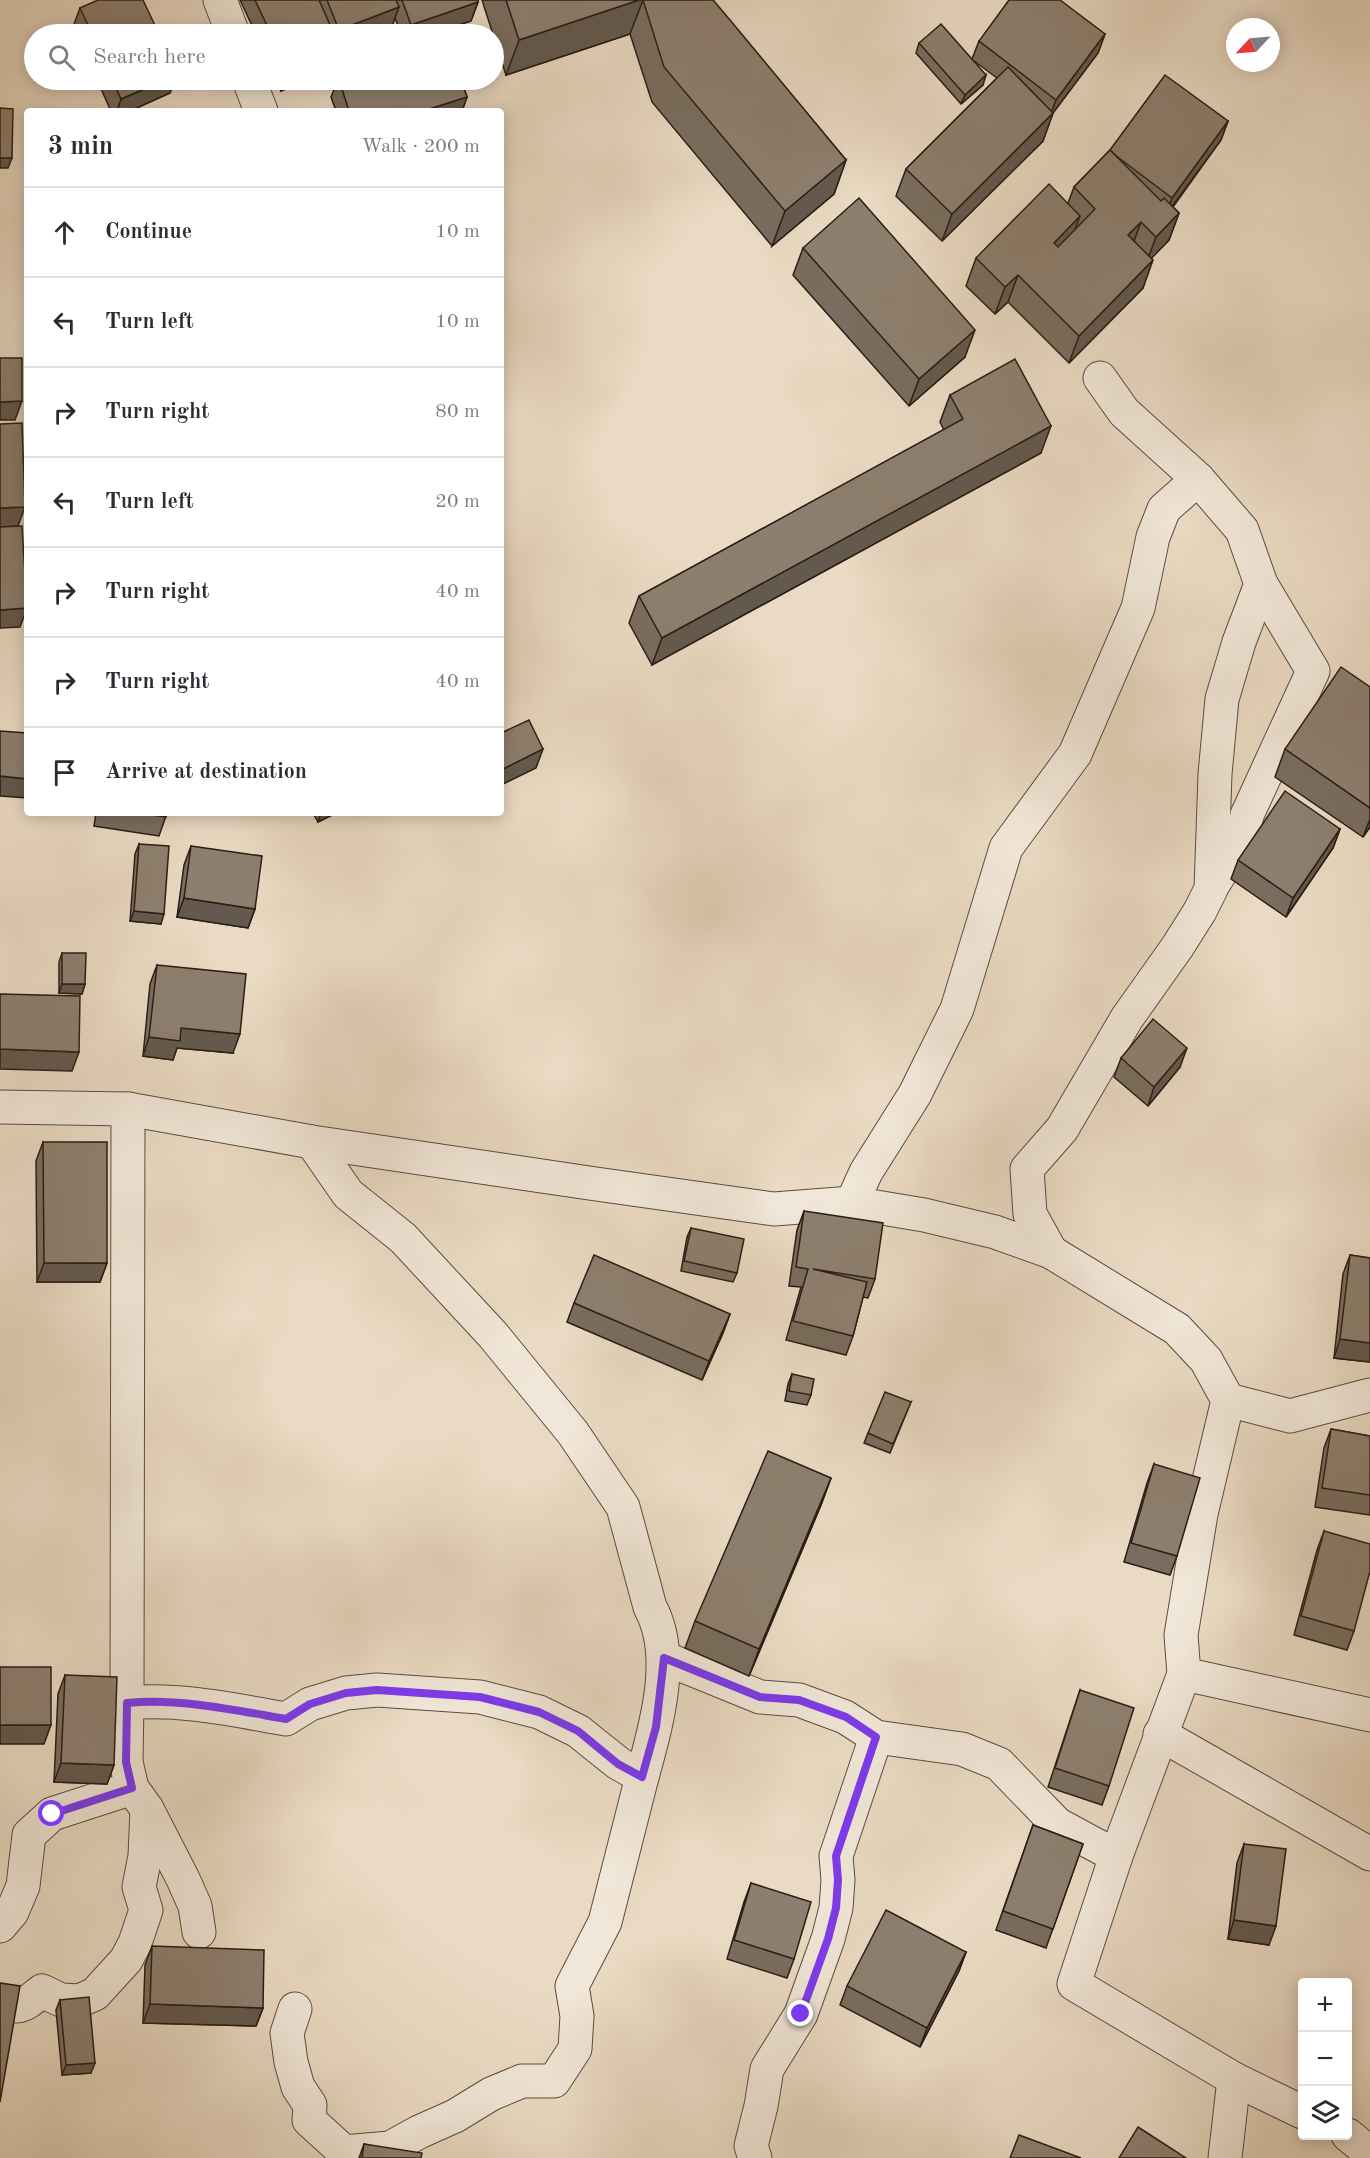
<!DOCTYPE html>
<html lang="en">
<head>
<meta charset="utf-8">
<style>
	body { margin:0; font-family:"Old Standard TT",serif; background:#f2f2f3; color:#2b2b33 }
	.controls { position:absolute; right:18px; bottom:18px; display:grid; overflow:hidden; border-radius:6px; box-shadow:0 3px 15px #0003 }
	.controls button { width:54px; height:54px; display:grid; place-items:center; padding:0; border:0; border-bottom:2px solid #e1e1e2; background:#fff; color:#2b2b33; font:30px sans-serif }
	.compass { position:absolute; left:1226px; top:18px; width:54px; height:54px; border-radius:50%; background:#fff; box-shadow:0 3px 15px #0003; rotate:244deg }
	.stop { position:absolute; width:18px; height:18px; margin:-14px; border:4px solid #7c3aed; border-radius:50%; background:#fff }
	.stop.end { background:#7c3aed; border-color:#fff; box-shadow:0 2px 6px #0008 }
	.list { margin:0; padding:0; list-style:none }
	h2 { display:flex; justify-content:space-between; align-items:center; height:78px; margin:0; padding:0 24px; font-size:26px }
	h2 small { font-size:20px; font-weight:400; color:#7c7c81 }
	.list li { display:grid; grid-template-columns:39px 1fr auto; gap:18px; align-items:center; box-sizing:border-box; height:90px; padding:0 24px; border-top:2px solid #e1e1e2 }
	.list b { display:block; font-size:22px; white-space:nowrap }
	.list em { font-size:20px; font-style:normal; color:#7c7c81 }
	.icon { flex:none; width:33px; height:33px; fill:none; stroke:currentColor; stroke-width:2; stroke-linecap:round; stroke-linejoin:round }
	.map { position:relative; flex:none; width:1370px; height:2158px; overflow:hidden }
	.search { position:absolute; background:#fff; box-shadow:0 3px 15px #0003; left:24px; top:24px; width:480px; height:66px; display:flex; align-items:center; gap:15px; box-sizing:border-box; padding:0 21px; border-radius:33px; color:#7c7c81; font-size:22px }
	.panel { position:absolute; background:#fff; box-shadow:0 3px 15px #0003; left:24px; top:108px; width:480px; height:708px; border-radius:6px }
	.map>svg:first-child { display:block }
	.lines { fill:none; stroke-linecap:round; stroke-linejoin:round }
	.minor-casing { stroke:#594c40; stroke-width:35 }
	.minor { stroke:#f1e7d8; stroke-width:33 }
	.wall { fill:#796d5f; stroke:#291d14; stroke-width:1.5 }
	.shaded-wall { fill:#63594e; stroke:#291d14; stroke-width:1.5 }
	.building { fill:#8d7f6f; stroke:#291d14; stroke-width:1.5 }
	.route { stroke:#7c3aed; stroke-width:8 }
</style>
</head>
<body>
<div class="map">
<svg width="1370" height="2158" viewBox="0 0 1370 2158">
	<rect width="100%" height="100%" fill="#eadac3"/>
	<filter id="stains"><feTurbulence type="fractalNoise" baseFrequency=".00333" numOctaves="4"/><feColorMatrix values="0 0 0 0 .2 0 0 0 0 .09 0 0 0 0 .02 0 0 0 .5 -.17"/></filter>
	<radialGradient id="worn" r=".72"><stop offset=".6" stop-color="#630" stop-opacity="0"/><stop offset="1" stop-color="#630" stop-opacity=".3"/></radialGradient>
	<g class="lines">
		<g class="minor-casing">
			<g id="minor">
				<polyline points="220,0 233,34"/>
				<polyline points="249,80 261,111"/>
				<polyline points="1212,886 1242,839 1247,815 1313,671 1261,584"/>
				<polyline points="0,1107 128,1109 312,1142 596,1184 774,1209 852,1203 924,1215 995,1232 1051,1252 1177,1329 1206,1360 1228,1400 1201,1514 1181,1635 1184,1674 1116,1856 1074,1984 1234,2079 1302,2112"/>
				<path d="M 128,1109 L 127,1703 C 180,1698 234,1710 286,1719 L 310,1704 L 346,1693 L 377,1690 L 480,1697 L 539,1712 L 578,1731 L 618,1763 L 642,1777 C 656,1726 677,1656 650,1607 L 623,1507 L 573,1433 L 493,1335 L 403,1238 L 348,1194 L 312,1142"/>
				<polyline points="852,1203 866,1172 915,1094 957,1009 1006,848 1075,754 1138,608 1153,537 1164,509 1198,479"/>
				<polyline points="1051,1252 1030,1214 1027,1169 1062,1129 1127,1018 1178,946 1200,911 1211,889 1215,774 1222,699 1239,642 1261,584 1242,530 1198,479 1124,412 1100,378"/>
				<polyline points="1228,1400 1290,1416 1370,1395"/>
				<polyline points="664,1658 760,1697 799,1700 845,1717 876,1737 836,1856 838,1880 836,1908 828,1939 801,2014 767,2069 761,2106 751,2146 755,2158"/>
				<polyline points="1184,1674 1370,1715"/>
				<polyline points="127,1703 126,1762 132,1788 147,1809 183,1879 195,1906 199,1932"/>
				<polyline points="1160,1734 1370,1854"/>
				<polyline points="876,1737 962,1749 999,1764 1057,1824 1116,1856"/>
				<polyline points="0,1926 12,1912 23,1886 29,1835 52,1814 132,1788"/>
				<path d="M 0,2002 C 21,2011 25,2004 42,1991 L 61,2000 L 79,2001 L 95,1994 L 126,1960 L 135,1943 L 146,1910 L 139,1887 L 145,1856 L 147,1809"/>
				<polyline points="295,2009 287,2033 291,2062 298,2087 310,2105 309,2120 344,2152"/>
				<polyline points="1348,2135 1370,2153"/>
				<polyline points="343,2158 344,2152 390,2148 419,2132 455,2116 491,2094 522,2081 554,2081 575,2049 577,2016 572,1986 605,1922 642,1777"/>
				<polyline points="1225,2158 1234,2079"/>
			</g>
		</g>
		<use href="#minor" class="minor"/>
	</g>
	<g class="wall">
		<polygon points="240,0 478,0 478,2 471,21 432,34 401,34 395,18 392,26 370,34 256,34"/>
		<polygon points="482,0 713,0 846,160 834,194 772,246 652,102 630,34 506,75"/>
		<polygon points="80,8 159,34 76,34 73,27"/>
		<polygon points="1105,34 1098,53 1053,113 1043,141 942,241 896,196 906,169 997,78 974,61 983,85 961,104 916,53 919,43 972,59 979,41"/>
		<polygon points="97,80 175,80 170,93 130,111 111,111"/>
		<polygon points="276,80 307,80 281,91"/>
		<polygon points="338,80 461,80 467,97 462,111 336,111 331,97"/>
		<polygon points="1228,121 1221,140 1173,207 1179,213 1169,240 1151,258 1143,288 1069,363 1008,302 995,314 966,286 976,258 1068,203 1074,187 1110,150"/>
		<polygon points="803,248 965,357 909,406 793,275"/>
		<polygon points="950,395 1041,453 652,665 629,623 639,596 944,430 940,422"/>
		<polygon points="1370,687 1370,827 1363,837 1275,777 1285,749"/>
		<polygon points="96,813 167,813 159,836 94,826"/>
		<polygon points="313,813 336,813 318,822"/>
		<polygon points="1340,829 1333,848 1286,917 1231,879 1238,860"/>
		<polygon points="139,844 161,924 130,921 135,854"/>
		<polygon points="191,846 255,909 248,928 177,917 184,865"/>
		<polygon points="62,953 85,984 82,994 59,993 59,962"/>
		<polygon points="157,965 233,1053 177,1048 173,1060 143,1056 150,984"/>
		<polygon points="1121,1058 1180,1067 1148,1106 1114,1077"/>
		<polygon points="43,1142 107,1263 100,1282 37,1282 36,1161"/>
		<polygon points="804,1211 875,1279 868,1298 863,1297 853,1336 846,1355 786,1340 801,1287 789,1286 797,1230"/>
		<polygon points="691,1228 737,1273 733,1282 681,1271 687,1237"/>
		<polygon points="1350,1255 1370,1258 1370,1362 1334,1358 1343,1274"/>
		<polygon points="574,1303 730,1314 723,1333 702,1380 567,1322"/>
		<polygon points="792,1374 811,1395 807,1405 785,1401 788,1384"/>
		<polygon points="911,1402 890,1453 864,1443 868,1433"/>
		<polygon points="1331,1429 1370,1436 1370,1515 1315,1507 1324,1448"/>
		<polygon points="1154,1464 1177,1556 1170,1575 1124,1562 1147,1483"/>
		<polygon points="831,1478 821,1505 749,1676 685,1648 695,1621"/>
		<polygon points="1324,1531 1354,1631 1347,1650 1294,1635 1317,1550"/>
		<polygon points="65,1675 114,1765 107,1784 54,1782 58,1694"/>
		<polygon points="1080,1690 1109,1786 1102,1805 1048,1787"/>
		<polygon points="1033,1825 1083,1844 1046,1948 996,1930"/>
		<polygon points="1244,1844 1269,1945 1228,1939 1237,1863"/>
		<polygon points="751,1883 794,1959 787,1978 727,1959 744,1902"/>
		<polygon points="152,1946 263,2008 256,2026 143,2023 145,1965"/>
		<polygon points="966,1952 959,1971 920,2047 840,2005 847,1986"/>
		<polygon points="60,2000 91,2073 62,2075 56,2010"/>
		<polygon points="364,2144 421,2158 359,2158"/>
	</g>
	<g class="shaded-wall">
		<polygon points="639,0 643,0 630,34 506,75 519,40"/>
		<polygon points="478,2 471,21 432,34 408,34 411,25"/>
		<polygon points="399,7 392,26 370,34 337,34 339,30"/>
		<polygon points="1105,34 1098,53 1053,113 1043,141 942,241 952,214 1050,116 1056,100"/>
		<polygon points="986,75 983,85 961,104 965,95"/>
		<polygon points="165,80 175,80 170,93 130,111 117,111 121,99"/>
		<polygon points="285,80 307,80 281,91"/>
		<polygon points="467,97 462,111 423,111"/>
		<polygon points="1228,121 1221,140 1165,216 1172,198"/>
		<polygon points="0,158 12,158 8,168 0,168"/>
		<polygon points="846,160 834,194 772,246 785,211"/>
		<polygon points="1179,213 1169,240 1146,264 1156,237"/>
		<polygon points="1080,216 1070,243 1044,270 1054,243"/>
		<polygon points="1141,222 1131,249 1128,235"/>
		<polygon points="1153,260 1143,288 1069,363 1079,336"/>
		<polygon points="1018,275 1008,302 995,314 1005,287"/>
		<polygon points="975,330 965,357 909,406 919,379"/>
		<polygon points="22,401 15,420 0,420 0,402"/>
		<polygon points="1051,426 1041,453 652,665 662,638"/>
		<polygon points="25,507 18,526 0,527 0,508"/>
		<polygon points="27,608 20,627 0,628 0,610"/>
		<polygon points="543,749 536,768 501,785 501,770"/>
		<polygon points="0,776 27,779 27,798 0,796"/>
		<polygon points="321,813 336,813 318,822"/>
		<polygon points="1370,819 1370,827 1363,837"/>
		<polygon points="1340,829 1333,848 1286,917 1293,898"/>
		<polygon points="184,898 255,909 248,928 177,917"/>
		<polygon points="134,911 164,914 161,924 130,921"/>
		<polygon points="62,984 85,984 82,994 59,993"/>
		<polygon points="181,1028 240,1034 233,1053 177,1048 173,1060 143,1056 149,1037"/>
		<polygon points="1187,1048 1180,1067 1148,1106 1154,1087"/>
		<polygon points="0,1049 79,1052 72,1071 0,1069"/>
		<polygon points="44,1263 107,1263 100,1282 37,1282"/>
		<polygon points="730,1314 723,1333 702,1380 709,1361"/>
		<polygon points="1340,1339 1370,1343 1370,1362 1334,1358"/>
		<polygon points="831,1478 821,1505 749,1676 759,1649"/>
		<polygon points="0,1725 51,1725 44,1744 0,1744"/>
		<polygon points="61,1763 114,1765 107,1784 54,1782"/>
		<polygon points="1234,1920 1276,1926 1269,1945 1228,1939"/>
		<polygon points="966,1952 959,1971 920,2047 927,2028"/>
		<polygon points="150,2004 263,2008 256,2026 143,2023"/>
		<polygon points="95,2063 91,2073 62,2075 66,2065"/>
	</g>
	<g class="building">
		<polygon points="98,0 143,0 159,34 92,34 80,8"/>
		<polygon points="255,0 319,0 334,34 271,34"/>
		<polygon points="327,0 396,0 399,7 339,30"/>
		<polygon points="402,0 478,0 478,2 411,25"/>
		<polygon points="506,0 639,0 519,40"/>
		<polygon points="643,0 713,0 730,20 846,160 785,211 664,67"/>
		<polygon points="1009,0 1060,0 1105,34 1056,100 979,41"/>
		<polygon points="941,24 986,75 965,95 919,43"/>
		<polygon points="1008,67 1053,113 952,214 906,169"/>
		<polygon points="1165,75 1228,121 1172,198 1119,158 1110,150"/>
		<polygon points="112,80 165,80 121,99"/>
		<polygon points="339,80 461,80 467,97 423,111 349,111"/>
		<polygon points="0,108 13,109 12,158 0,158"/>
		<polygon points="1110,150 1161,201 1164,198 1179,213 1156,237 1141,222 1128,235 1153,260 1079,336 1018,275 1005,287 976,258 1049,184 1080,216 1054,243 1058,247 1095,209 1074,187"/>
		<polygon points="859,198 975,330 919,379 803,248"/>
		<polygon points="0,358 22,358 22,401 0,402"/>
		<polygon points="1015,359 1051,426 662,638 639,596 963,419 950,395"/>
		<polygon points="22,423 25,507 0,508 0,424"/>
		<polygon points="22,526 27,608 0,610 0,527"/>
		<polygon points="1341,667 1370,687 1370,808 1285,749"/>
		<polygon points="529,720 543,749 501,770 501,733"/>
		<polygon points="0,731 27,733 27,779 0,776"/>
		<polygon points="1285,791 1340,829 1293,898 1238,860"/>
		<polygon points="138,813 167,813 166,817"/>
		<polygon points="139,844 169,846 164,914 134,911"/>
		<polygon points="191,846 262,856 255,909 184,898"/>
		<polygon points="62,953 86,953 85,984 62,984"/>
		<polygon points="157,965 246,974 240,1034 181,1028 180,1041 149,1037"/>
		<polygon points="0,994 80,996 79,1052 0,1049"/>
		<polygon points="1153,1019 1187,1048 1154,1087 1121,1058"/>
		<polygon points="43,1142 107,1142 107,1263 44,1263"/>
		<polygon points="804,1211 883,1223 875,1279 813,1269 867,1282 853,1336 793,1321 808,1269 796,1267"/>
		<polygon points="691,1228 744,1239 737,1273 684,1261"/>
		<polygon points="594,1255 730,1314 709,1361 574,1303"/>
		<polygon points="1350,1255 1370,1258 1370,1343 1340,1339"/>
		<polygon points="792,1374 814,1379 811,1395 789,1391"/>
		<polygon points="885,1392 911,1402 893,1444 868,1433"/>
		<polygon points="1331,1429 1370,1436 1370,1495 1322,1488"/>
		<polygon points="768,1451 831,1478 759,1649 695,1621"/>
		<polygon points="1154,1464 1200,1478 1177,1556 1131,1543"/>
		<polygon points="1324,1531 1370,1544 1370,1571 1354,1631 1301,1616"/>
		<rect x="0" y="1667" width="51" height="58"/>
		<polygon points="65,1675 117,1677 114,1765 61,1763"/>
		<polygon points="1080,1690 1134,1708 1109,1786 1055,1768"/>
		<polygon points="1033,1825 1083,1844 1053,1929 1003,1911"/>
		<polygon points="1244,1844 1286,1849 1276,1926 1234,1920"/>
		<polygon points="751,1883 811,1902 794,1959 734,1940"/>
		<polygon points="886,1910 966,1952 927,2028 847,1986"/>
		<polygon points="152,1946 264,1950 263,2008 150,2004"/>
		<polygon points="0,1983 20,1986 0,2102"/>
		<polygon points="89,1997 95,2063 66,2065 60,2000"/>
		<polygon points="1138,2127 1186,2158 1119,2158"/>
		<polygon points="1019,2135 1081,2158 1010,2158"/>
		<polygon points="364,2144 422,2153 421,2158 362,2158"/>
	</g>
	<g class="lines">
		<path class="route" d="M 52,1814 L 132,1788 L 126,1762 L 127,1703 C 180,1698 234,1710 286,1719 L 310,1704 L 346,1693 L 377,1690 L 480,1697 L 539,1712 L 578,1731 L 618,1764 L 642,1777 L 656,1727 L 664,1658 L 760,1697 L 799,1700 L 846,1717 L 876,1737 L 836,1856 L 838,1880 L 836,1908 L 828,1939 L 801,2014"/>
	</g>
	<rect width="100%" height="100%" filter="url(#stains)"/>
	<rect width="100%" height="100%" fill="url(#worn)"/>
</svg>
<div class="controls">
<button>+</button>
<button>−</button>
<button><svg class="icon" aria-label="layers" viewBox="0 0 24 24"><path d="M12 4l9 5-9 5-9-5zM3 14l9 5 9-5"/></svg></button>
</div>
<svg class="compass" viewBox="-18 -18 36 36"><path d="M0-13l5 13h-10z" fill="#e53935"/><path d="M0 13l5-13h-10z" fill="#7c7c81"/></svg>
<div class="stop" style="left:52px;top:1814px"></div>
<div class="stop end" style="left:801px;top:2014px"></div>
<div class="search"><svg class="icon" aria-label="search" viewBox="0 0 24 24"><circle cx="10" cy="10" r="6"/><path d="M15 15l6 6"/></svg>Search here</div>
<section class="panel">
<h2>3 min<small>Walk · 200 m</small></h2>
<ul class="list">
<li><svg class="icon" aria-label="ahead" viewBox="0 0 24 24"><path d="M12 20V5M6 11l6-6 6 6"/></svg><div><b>Continue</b></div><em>10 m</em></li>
<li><svg class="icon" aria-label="left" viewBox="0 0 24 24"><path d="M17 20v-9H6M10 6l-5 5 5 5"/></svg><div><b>Turn left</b></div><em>10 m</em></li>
<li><svg class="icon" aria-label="right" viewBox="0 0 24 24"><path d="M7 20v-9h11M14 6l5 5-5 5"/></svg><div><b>Turn right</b></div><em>80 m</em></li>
<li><svg class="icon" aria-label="left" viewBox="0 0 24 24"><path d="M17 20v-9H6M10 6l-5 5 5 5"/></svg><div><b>Turn left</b></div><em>20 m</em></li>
<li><svg class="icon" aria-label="right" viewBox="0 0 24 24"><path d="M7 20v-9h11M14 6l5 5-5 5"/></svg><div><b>Turn right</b></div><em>40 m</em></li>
<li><svg class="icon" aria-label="right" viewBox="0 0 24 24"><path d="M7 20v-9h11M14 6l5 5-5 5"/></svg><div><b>Turn right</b></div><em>40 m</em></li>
<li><svg class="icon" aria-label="arrive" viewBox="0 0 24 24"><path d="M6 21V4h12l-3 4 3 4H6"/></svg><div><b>Arrive at destination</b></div></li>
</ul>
</section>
</div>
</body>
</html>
